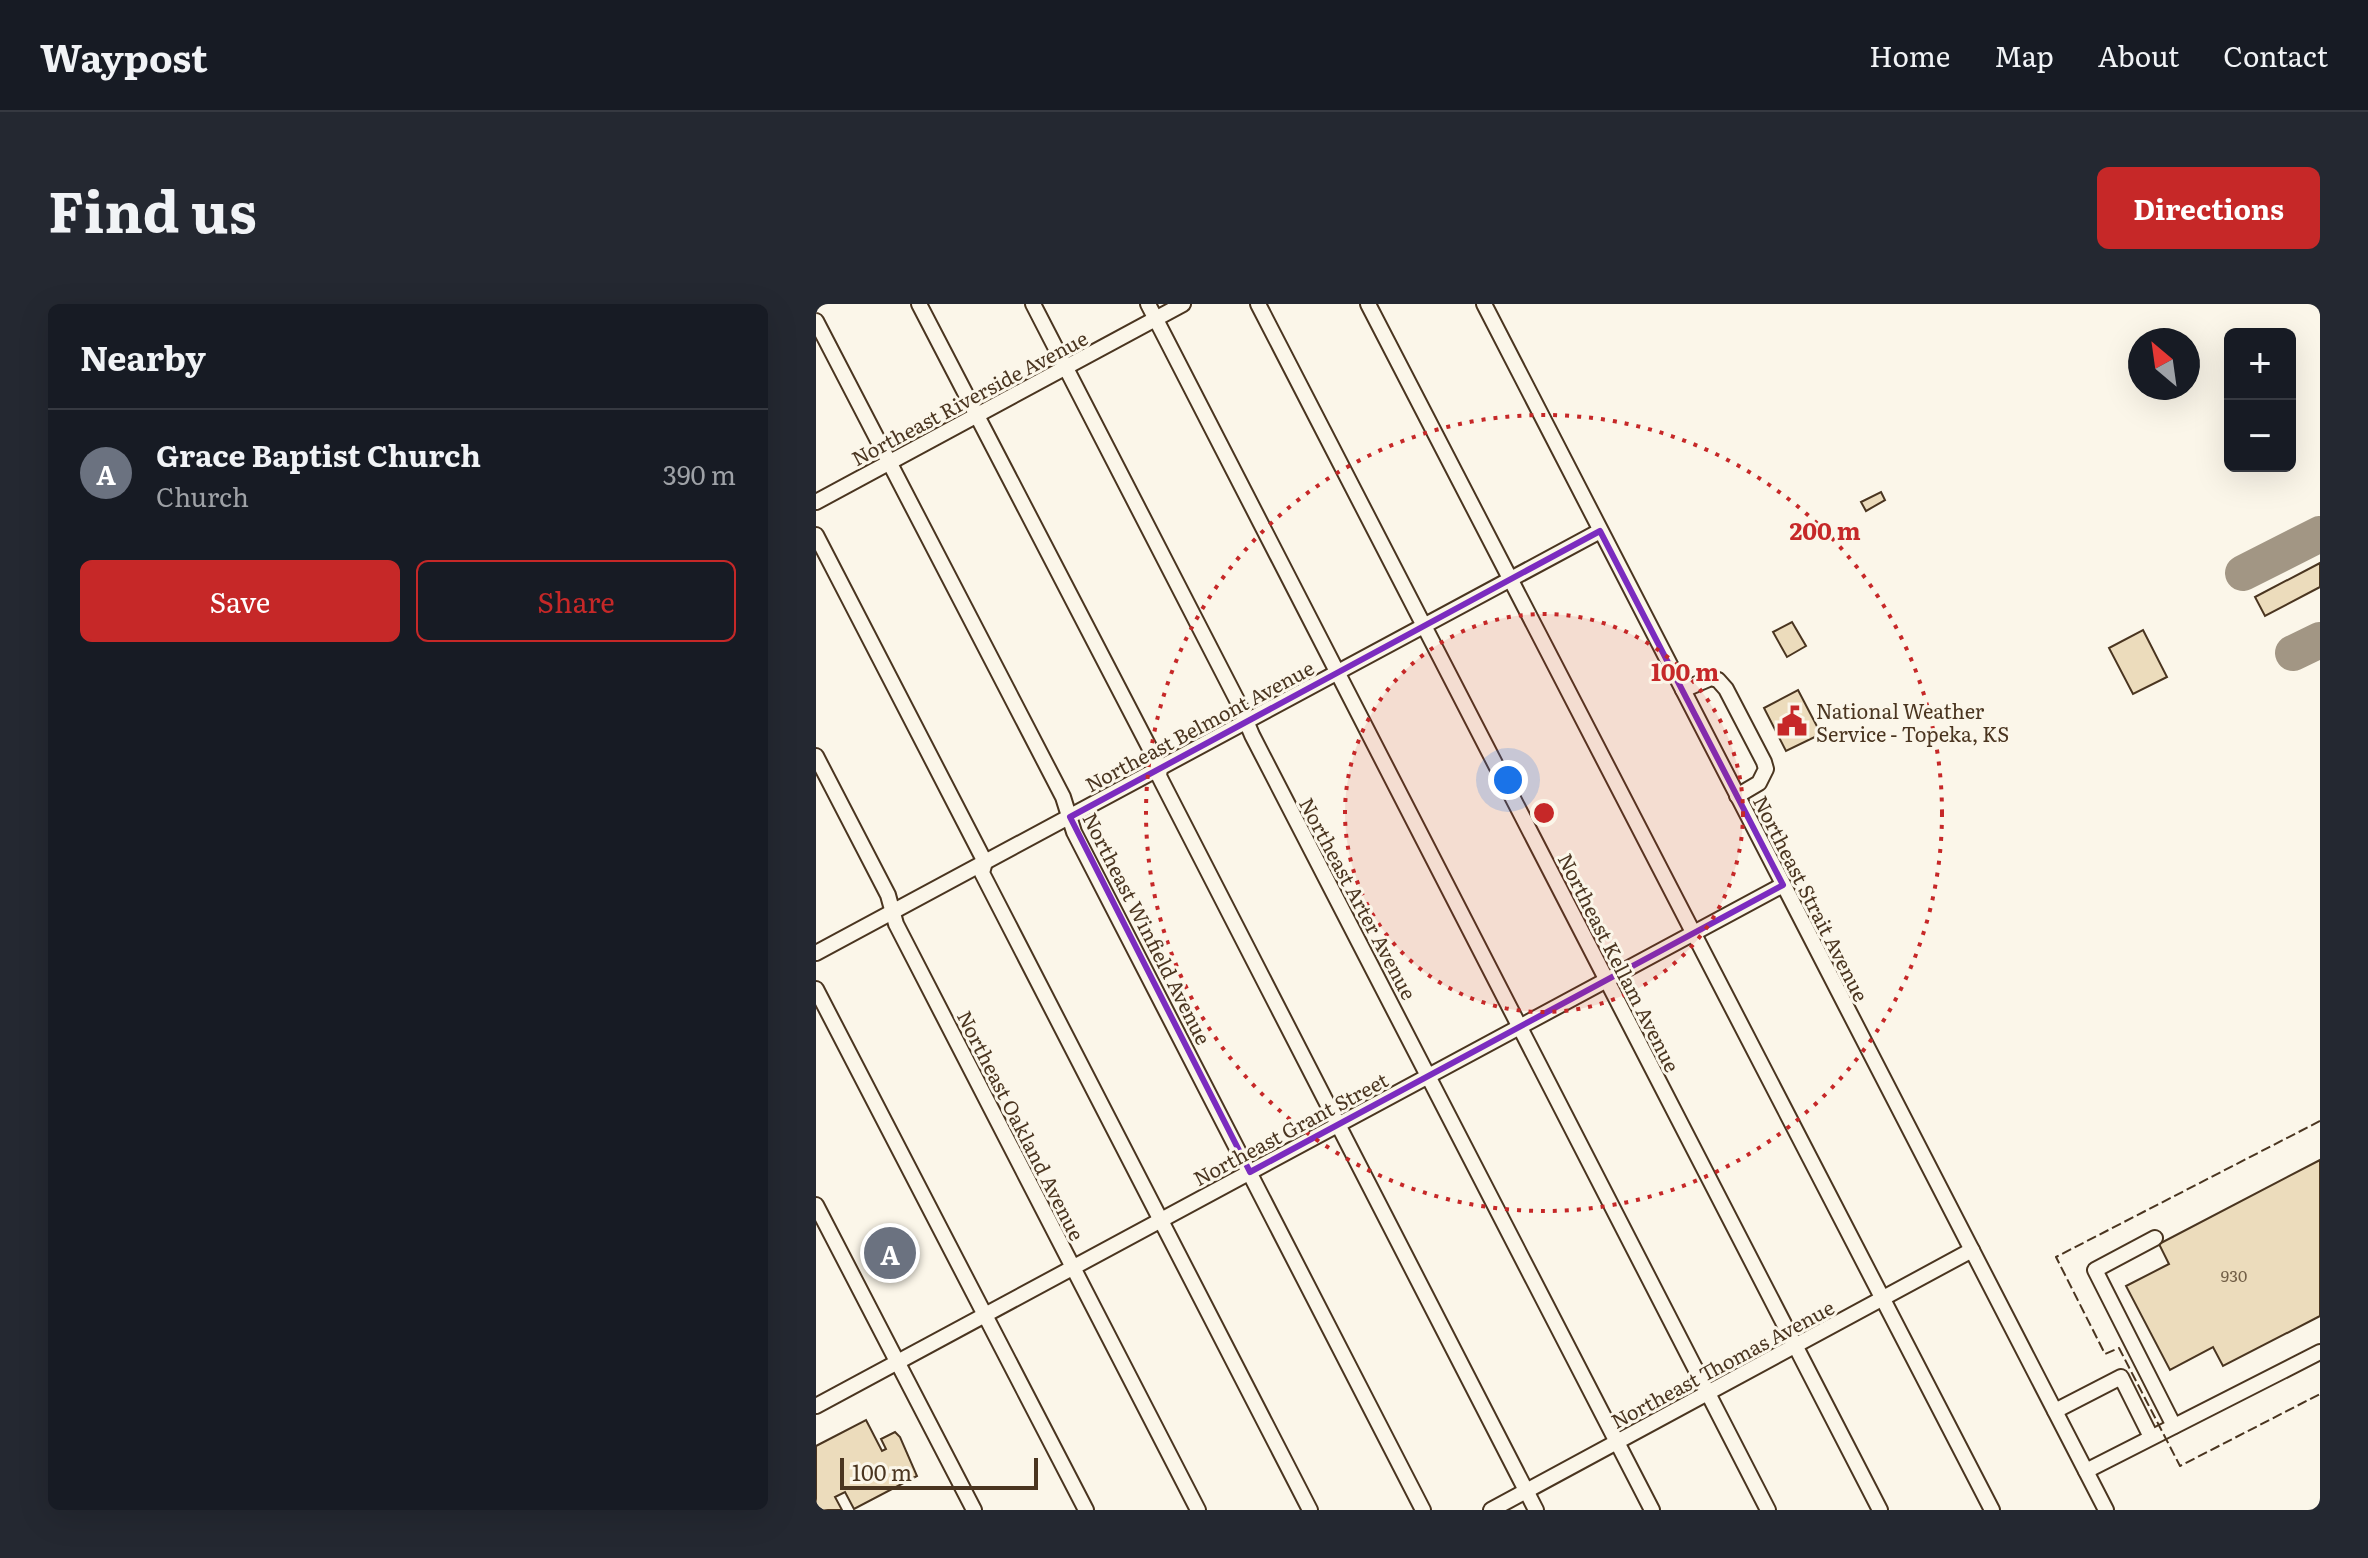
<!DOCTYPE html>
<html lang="en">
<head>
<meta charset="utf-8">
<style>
	body { margin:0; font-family:Literata,serif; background:#242831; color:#f1f3f6 }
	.controls { position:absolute; right:24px; top:24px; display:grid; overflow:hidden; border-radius:12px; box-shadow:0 8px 32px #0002 }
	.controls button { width:72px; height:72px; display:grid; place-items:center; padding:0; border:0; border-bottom:2px solid #363941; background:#171b24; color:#f1f3f6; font:40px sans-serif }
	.compass { position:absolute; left:1312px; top:24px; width:72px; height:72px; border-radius:50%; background:#171b24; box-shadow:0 8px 32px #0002; rotate:331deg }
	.scale { position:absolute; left:24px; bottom:20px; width:198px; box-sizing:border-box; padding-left:8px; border:4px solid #4a3520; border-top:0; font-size:22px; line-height:28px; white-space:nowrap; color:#4a3520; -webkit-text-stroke:6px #fbf6e9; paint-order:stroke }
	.you { position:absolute; left:692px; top:476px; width:28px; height:28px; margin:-20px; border:6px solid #fff; border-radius:50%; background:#1a73e8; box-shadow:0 0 0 12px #1a73e833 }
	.badge { display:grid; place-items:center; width:52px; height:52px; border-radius:50%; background:#c62828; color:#fff; font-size:26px; font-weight:700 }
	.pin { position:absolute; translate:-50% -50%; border:4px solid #fff; box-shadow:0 2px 8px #0006 }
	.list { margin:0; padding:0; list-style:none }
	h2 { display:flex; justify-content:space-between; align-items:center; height:104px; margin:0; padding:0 32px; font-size:34px }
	h2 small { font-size:26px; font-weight:400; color:#9ea1a6 }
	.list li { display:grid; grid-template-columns:52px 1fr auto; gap:24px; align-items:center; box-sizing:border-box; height:128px; padding:0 32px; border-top:2px solid #363941 }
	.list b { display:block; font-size:30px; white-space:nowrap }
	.list p { margin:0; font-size:26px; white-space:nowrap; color:#9ea1a6 }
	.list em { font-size:26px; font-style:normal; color:#9ea1a6 }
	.actions { display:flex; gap:16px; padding:24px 32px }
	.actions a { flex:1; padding:18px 0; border:2px solid #c62828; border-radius:12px; text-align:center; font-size:28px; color:#c62828 }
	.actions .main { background:#c62828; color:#fff }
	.map { position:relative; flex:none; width:1504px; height:1206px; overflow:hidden; border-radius:12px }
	header { display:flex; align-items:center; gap:48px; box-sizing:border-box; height:112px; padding:0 40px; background:#171b24; border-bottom:2px solid #363941 }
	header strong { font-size:38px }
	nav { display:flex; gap:44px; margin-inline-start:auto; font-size:28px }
	.intro { display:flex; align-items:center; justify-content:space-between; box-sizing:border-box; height:192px; padding:0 48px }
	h1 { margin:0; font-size:56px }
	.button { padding:20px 36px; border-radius:12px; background:#c62828; color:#fff; font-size:28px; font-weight:700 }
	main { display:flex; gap:48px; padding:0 48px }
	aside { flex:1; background:#171b24; border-radius:12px; box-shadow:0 8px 32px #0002 }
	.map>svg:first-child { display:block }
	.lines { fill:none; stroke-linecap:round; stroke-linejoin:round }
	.taxiway { stroke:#a29684; stroke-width:36 }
	.building { fill:#ecdcbc; stroke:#4a3520; stroke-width:2 }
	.minor-casing { stroke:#4a3520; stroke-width:18 }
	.minor { stroke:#fbf6e9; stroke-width:14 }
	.fence { stroke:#4a3520; stroke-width:2; stroke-dasharray:10 4; stroke-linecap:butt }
	.marked { fill:none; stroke:#7b2cbf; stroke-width:6; stroke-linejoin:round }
	.ring { fill:none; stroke:#c62828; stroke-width:4; stroke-dasharray:4 8 }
	.labels { text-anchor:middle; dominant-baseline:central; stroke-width:6; stroke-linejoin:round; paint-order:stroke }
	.number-label { font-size:16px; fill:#725f47 }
	.street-label { font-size:20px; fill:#4a3520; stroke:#fbf6e9 }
	.poi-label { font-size:20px; fill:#4a3520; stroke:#fbf6e9; text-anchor:start }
	.centre { fill:#c62828; stroke:#fbf6e9; stroke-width:4 }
	.ring-label { font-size:24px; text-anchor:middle; font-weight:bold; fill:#c62828; stroke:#fbf6e9; stroke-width:6; stroke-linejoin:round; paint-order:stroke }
</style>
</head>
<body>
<header>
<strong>Waypost</strong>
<nav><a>Home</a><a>Map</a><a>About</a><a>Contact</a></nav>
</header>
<div class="intro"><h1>Find us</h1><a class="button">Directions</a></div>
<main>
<aside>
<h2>Nearby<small></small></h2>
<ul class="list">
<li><span class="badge" style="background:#6b7280">A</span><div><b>Grace Baptist Church</b><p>Church</p></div><em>390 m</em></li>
</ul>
<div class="actions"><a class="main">Save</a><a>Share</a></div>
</aside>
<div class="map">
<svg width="1504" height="1206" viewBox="0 0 1504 1206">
	<rect width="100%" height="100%" fill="#fbf6e9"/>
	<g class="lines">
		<g class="taxiway">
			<polyline points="1427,269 1504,230"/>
			<polyline points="1477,349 1504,336"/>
		</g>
	</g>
	<g class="building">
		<polygon points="1065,188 1069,196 1050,207 1045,198"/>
		<polygon points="1504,259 1504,283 1449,312 1439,293"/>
		<polygon points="976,318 990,342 971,353 957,328"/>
		<polygon points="1327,326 1351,373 1317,390 1293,344"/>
		<polygon points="982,386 1005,430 970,447 948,404"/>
		<polygon points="1504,856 1504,1012 1407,1062 1397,1043 1354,1066 1310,982 1353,960 1343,940"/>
		<polygon points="89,930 98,947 59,969 50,952"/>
		<polygon points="50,1116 66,1147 70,1145 65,1135 79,1128 84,1133 101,1172 38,1205 29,1188 19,1193 26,1206 0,1206 0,1142"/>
	</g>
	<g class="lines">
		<g class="minor-casing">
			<g id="minor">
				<polyline points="103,0 344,464 343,472 346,478 720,1206"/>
				<polyline points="217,0 423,400 436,431 836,1206"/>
				<polyline points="332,0 952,1206"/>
				<polyline points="442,0 1064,1206"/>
				<polyline points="552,0 1176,1206"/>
				<polyline points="668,0 1290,1206"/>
				<polyline points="0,17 247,493 258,528 607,1206"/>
				<polyline points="0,198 367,0"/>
				<polyline points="0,231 169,558 166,569 494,1206"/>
				<polyline points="867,386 895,374 902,376 910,385 948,458 950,465 943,479 921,492"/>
				<polyline points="0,452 72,591 80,620 382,1206"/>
				<polyline points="0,649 784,227"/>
				<polyline points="0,685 270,1206"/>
				<polyline points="0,901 158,1206"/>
				<polyline points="1339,934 1279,966 1358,1122"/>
				<polyline points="0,1102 967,581"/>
				<polyline points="1239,1107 1305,1073 1335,1133"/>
				<polyline points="1270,1167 1504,1048"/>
				<polyline points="675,1206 1156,946"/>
			</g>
		</g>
		<use href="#minor" class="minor"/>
		<polyline class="fence" points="1504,817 1240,953 1289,1050 1303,1044 1364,1162 1504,1090"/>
	</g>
	<path class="marked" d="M 784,227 L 967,581 L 434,868 L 254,513 Z"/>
	<circle cx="728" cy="509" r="199" fill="#c62828" fill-opacity=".12"/>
	<g class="ring">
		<circle cx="728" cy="509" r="199"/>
		<circle cx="728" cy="509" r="398"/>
	</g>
	<defs>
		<g id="civic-bare" transform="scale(2.4)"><path d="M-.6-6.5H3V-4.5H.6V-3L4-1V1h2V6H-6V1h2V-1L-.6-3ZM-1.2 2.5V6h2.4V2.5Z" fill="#c62828" stroke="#fbf6e9" stroke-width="2.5" paint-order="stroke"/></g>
	</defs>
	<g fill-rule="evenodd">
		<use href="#civic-bare" x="976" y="417"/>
	</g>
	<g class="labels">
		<g class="number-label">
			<text x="1418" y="971">930</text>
		</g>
		<g class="street-label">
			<text transform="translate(153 93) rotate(-28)">Northeast Riverside Avenue</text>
			<text transform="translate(383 421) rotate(-28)">Northeast Belmont Avenue</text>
			<text transform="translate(543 594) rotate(62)">Northeast Arter Avenue</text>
			<text transform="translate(996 594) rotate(63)">Northeast Strait Avenue</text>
			<text transform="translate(332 624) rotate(63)">Northeast Winfield Avenue</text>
			<text transform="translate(804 658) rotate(63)">Northeast Kellam Avenue</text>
			<text transform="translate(206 821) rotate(63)">Northeast Oakland Avenue</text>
			<text transform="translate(474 824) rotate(-28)">Northeast Grant Street</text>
			<text transform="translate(906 1059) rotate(-28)">Northeast Thomas Avenue</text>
		</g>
		<g class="poi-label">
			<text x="1000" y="406">National Weather<tspan x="1000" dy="23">Service - Topeka, KS</tspan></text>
		</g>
	</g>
	<circle cx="728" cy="509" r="12" class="centre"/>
	<g class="ring-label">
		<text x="1009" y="236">200 m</text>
		<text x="869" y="377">100 m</text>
	</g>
</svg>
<div class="controls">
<button>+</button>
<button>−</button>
</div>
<svg class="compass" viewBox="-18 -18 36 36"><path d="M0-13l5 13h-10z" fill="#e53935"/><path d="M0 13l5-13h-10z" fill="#9ea1a6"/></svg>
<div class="scale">100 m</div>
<div class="you"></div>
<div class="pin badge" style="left:74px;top:949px;background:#6b7280">A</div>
</div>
</main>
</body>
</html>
